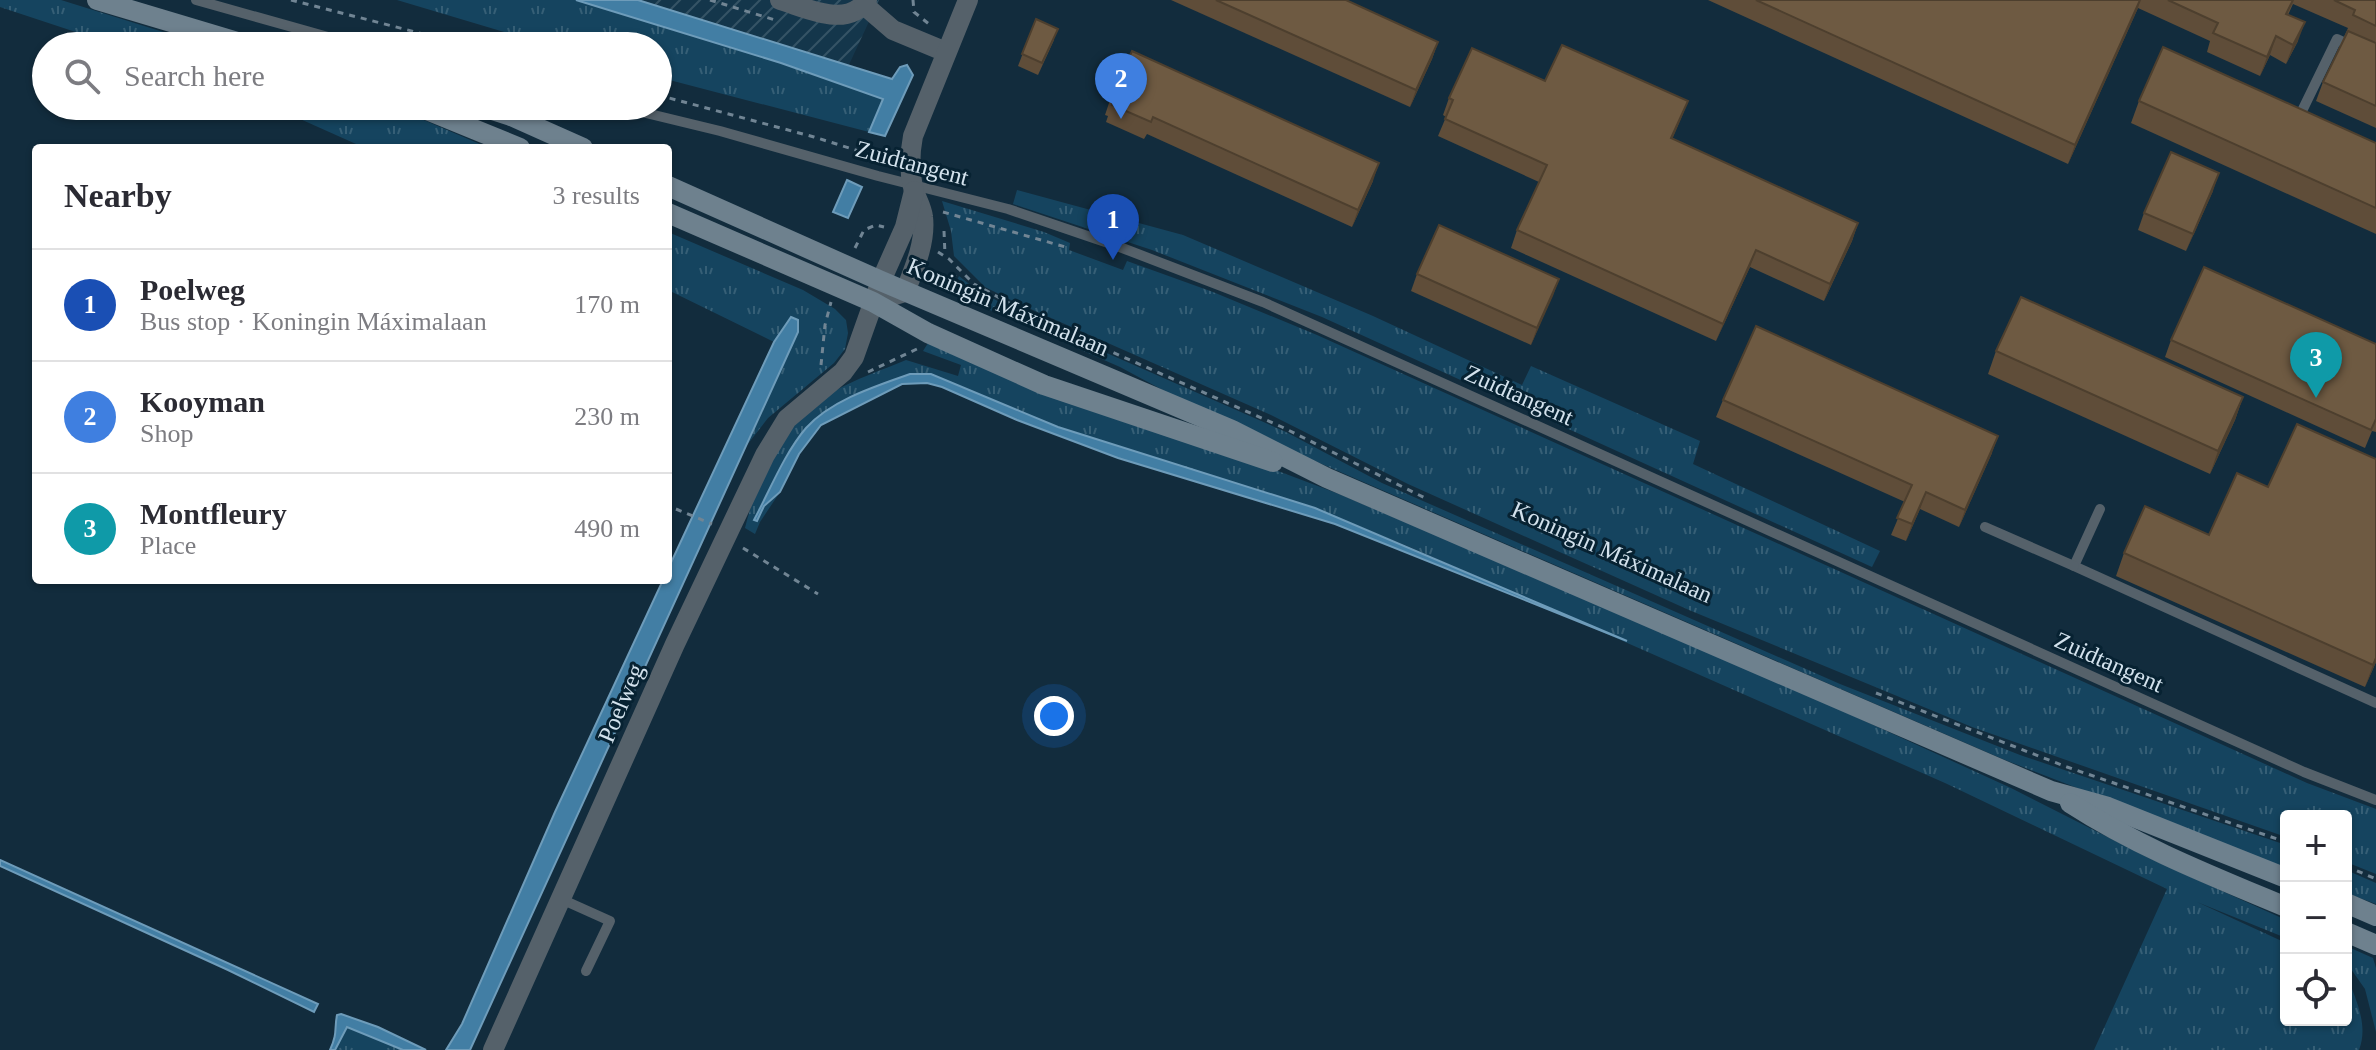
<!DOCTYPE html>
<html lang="en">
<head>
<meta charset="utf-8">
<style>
	body { margin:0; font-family:"Times New Roman",serif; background:#f7f7f7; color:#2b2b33 }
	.controls { position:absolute; right:24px; bottom:24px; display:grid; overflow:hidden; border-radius:8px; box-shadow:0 2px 6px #0004 }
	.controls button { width:72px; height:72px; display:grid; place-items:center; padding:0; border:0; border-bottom:2px solid #e1e1e2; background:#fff; color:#2b2b33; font:40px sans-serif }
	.you { position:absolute; left:1054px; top:716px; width:28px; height:28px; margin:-20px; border:6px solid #fff; border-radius:50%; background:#1a73e8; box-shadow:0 0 0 12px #1a73e833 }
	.badge { display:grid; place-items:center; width:52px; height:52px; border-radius:50%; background:#2563eb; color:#fff; font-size:26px; font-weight:700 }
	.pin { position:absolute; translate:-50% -66px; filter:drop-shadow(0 2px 4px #0008) }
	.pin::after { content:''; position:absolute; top:42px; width:28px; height:24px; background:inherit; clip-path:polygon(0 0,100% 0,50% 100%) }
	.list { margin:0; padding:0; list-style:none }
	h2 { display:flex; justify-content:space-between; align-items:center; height:104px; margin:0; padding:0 32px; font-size:34px }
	h2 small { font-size:26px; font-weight:400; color:#7c7c81 }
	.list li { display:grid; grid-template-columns:52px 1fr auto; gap:24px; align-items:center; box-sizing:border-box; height:112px; padding:0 32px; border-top:2px solid #e1e1e2 }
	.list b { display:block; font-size:30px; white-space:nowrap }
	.list p { margin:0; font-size:26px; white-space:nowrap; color:#7c7c81 }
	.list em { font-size:26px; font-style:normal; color:#7c7c81 }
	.icon { flex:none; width:44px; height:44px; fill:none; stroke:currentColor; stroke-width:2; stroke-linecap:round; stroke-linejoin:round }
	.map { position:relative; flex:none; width:2376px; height:1050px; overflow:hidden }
	.search { position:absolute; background:#fff; box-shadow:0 2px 6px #0004; left:32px; top:32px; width:640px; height:88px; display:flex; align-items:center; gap:20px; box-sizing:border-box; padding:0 28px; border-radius:44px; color:#7c7c81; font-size:30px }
	.panel { position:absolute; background:#fff; box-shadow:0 2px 6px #0004; left:32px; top:144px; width:640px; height:440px; border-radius:8px }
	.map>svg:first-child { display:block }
	.industrial { fill:url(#industrial-furrows) }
	.grass { fill:url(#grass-tufts) }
	.water { fill:#427ea4; stroke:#6e9cba; stroke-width:2 }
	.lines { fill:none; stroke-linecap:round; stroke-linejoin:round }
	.path { stroke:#718594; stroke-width:3; stroke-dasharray:6 6; stroke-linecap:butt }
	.service { stroke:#55616a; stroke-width:10 }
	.minor { stroke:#55616a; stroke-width:20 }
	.secondary { stroke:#6e818e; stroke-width:20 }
	.wall { fill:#5f4d39 }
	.shaded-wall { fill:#4d3f2e }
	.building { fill:#6e5a42; stroke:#4d3f2e; stroke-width:2 }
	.labels { text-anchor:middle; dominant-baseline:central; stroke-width:6; stroke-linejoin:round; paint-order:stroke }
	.street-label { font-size:24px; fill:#d3e2ed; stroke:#072232 }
</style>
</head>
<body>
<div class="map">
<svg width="2376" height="1050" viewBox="0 0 2376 1050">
	<defs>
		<pattern id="industrial-furrows" width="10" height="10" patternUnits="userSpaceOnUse" patternTransform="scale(2)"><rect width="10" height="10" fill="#14364b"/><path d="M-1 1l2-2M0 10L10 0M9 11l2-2" fill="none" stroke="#355365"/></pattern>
		<pattern id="grass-tufts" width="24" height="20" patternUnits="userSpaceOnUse" patternTransform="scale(2)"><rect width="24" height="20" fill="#15445f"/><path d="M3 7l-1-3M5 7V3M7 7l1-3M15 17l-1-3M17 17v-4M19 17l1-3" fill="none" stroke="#365f76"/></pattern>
	</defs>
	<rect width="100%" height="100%" fill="#122c3d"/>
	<polygon class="industrial" points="599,0 879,0 840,84"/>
	<g class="grass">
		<polygon points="0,0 61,0 208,46 118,46 0,7"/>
		<polygon points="397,0 576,0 782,63 884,99 869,132 658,77 658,46 551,46"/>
		<polygon points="271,106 391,106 489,148 365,148"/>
		<polygon points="1017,190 1183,235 1373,316 1522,385 1531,366 1700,441 1693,464 1880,551 1872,567 1322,317 1152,250 1013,204"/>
		<polygon points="942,201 1044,232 1070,243 1069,250 1123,270 1127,261 1213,292 1317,335 2307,783 2376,809 2376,874 2346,862 2346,816 2286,816 2286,837 1972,727 1689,610 1408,484 1271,415 1015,302 985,287 954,256 951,231"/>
		<polygon points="668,232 803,290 835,309 846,320 848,333 845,349 834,363 768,418 747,445 798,332 798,321 791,318 774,342 668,290"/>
		<polygon points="959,276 977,290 1043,325 1286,432 1382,483 1840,684 2020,755 2286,845 2286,869 2005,760 1211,416 1120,367 951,293"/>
		<path d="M 930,340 L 1339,494 L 1570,592 L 1845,712 L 2011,788 L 2149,858 L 2286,920 L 2286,938 L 2197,902 L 2286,943 L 2286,1020 L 2346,1020 L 2347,975 C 2355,999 2369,1024 2359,1050 L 2094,1050 L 2167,889 L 1945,783 L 1412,548 L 1315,508 L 1058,427 L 931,374 L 867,389 L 831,409 L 807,427 L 791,450 L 754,520 L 757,521 L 764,506 L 780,492 L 760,522 L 755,534 L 745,528 C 757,478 786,418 833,392 C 855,379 882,370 906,360 L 958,376 L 961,365 L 923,351 Z"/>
		<polygon points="2346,870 2376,883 2376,904 2346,893"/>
		<polygon points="2346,946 2373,958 2376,968 2376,1032 2365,989 2346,962"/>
		<polygon points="346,1027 351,1028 405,1050 335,1050"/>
	</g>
	<g class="water">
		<polygon points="576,0 638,0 892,79 900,67 907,65 913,75 885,136 869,132 883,99 781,63"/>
		<polygon points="847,180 862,187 848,218 833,212"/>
		<polygon points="791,317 798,320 798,332 470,1050 446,1050 462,1024 555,812 663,580 668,580 668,569 774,342"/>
		<path d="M 910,374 L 931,374 L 1058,427 L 1315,508 L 1627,641 L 1335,524 L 1118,458 L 1017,420 L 942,387 L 927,383 L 902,384 L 821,425 L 799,454 L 780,492 L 764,506 L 757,521 L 754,520 C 770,490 784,454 806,428 C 831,400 876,386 910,374 Z"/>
		<polygon points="0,860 318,1004 314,1012 228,970 0,866"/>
		<path d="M 341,1014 L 378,1027 L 426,1050 L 403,1050 L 347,1027 L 335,1050 L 330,1050 C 338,1032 334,1030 337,1015 Z"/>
	</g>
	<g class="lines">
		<g class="path">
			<polyline points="291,0 470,46"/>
			<polyline points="710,0 775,20"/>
			<polyline points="913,0 914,12 929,24"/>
			<polyline points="658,95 814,137 891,161"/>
			<polyline points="929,172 952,176"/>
			<polyline points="943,212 1069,248"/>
			<polyline points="944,231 945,255"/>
			<polyline points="855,248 864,230 876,225 884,227"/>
			<polyline points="938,252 949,259 974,284 1046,323 1282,427 1425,498"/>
			<polyline points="947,291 958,269"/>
			<polyline points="821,365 825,325 831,302"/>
			<polyline points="868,372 919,348"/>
			<polyline points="676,509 712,524"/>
			<polyline points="743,548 818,594"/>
			<polyline points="1876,693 2067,767 2286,842"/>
			<polyline points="2346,866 2376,879"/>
		</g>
		<g class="service">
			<polyline points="196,0 360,46"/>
			<polyline points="617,106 720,131 878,176 1008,209 1117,246 1263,302 2304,772 2376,800"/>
			<polyline points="2301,113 2337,39 2376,57"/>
			<polyline points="2100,509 2074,566 2376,703"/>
			<polyline points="1985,527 2074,566"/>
			<polyline points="561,899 610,921 586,971"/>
		</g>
		<g class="minor">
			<path d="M 780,0 C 807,8 847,29 867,0"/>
			<polyline points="864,5 893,30 946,52"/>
			<path d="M 892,296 L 905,292 C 914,269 926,242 923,217 C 922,206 915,197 913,187 C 909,170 910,152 913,136 L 968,0"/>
			<polyline points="493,1050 675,644 765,455 787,419 843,372 854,357 881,281 905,227 914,191"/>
		</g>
		<g class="secondary">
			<polyline points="97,0 251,46"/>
			<polyline points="417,106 520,148"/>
			<polyline points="480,106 511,116 583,148"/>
			<polyline points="668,186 881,281 1232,430 1327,478 2051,791 2108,807 2286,878"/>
			<polyline points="668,213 873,302 928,333 1044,385 1273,462"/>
			<path d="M 2070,803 C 2138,847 2212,876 2286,907"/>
			<polyline points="2346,903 2376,916"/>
			<polyline points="2346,932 2376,945"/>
		</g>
	</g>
	<g class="wall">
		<polygon points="1171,0 1346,0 1438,42 1432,59 1410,107"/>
		<polygon points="1708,0 2376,0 2376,128 2316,101 2323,82 2348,28 2293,4 2288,15 2298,41 2286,64 2270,55 2260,76 2207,52 2210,41 2138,8 2068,164"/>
		<polygon points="1036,19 1054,40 1038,75 1018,66"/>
		<polygon points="1545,81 1688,101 1672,139 1858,223 1852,241 1824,301 1750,267 1716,341 1511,248 1517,230 1539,182 1438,136 1446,117 1443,115 1449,98"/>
		<polygon points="1111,97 1373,181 1352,227 1147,134 1144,139 1106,122 1108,116 1105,115"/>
		<polygon points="2139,101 2376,143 2376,234 2131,123"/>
		<polygon points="2213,191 2186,251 2138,230 2144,213"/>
		<polygon points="1417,274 1559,279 1531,345 1411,291"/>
		<polygon points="2171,340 2376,344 2376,432 2372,431 2365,448 2165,357"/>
		<polygon points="1996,351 2243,397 2235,420 2210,474 1988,374"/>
		<polygon points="1723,400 1992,453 1959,527 1920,509 1906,541 1891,535 1905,502 1716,417"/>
		<polygon points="2376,459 2376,662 2365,687 2116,576 2124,553 2209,535"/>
	</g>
	<g class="shaded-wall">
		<polygon points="2140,0 2138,8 2068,164 2075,145"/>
		<polygon points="2305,22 2298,41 2286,64 2293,45"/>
		<polygon points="2276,36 2270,55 2260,76 2267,57"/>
		<polygon points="1438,42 1432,59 1410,107 1416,90"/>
		<polygon points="1688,101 1681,119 1665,156 1671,138"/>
		<polygon points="1379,163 1373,181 1352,227 1358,210"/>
		<polygon points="2219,173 2213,191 2186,251 2193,234"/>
		<polygon points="1858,223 1852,241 1824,301 1830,284"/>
		<polygon points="1756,250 1750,267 1716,341 1723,324"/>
		<polygon points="1559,279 1553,296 1531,345 1537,328"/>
		<polygon points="2243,397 2235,420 2210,474 2218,451"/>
		<polygon points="1998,436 1992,453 1959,527 1965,510"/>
		<polygon points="1926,492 1920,509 1906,541 1912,524"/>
		<polygon points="2376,658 2376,662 2365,687 2373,665"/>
	</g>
	<g class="building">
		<polygon points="1216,0 1346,0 1438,42 1416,90"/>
		<polygon points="1756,0 2140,0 2075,145"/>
		<polygon points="2168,0 2293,0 2286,14 2305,22 2293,45 2276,36 2267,57 2213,33 2218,23"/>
		<polygon points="2334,0 2376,0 2376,26 2353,15 2355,10"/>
		<polygon points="1036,19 1058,29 1042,63 1022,54"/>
		<polygon points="2348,31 2376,43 2376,106 2323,82"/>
		<polygon points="1562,45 1688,101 1671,138 1858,223 1830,284 1756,250 1723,324 1517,230 1547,165 1445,119 1453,100 1449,98 1472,48 1545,81"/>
		<polygon points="2163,47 2376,143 2376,208 2139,101"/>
		<polygon points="1132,51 1379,163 1358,210 1153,117 1151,122 1112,105 1115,99 1111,97"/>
		<polygon points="2171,152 2219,173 2193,234 2144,213"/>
		<polygon points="1439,225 1559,279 1537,328 1417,274"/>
		<polygon points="2204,267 2376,344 2376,419 2371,430 2171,340"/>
		<polygon points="2021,297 2243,397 2218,451 1996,351"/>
		<polygon points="1756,326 1998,436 1965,510 1926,492 1912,524 1897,518 1912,485 1723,400"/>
		<polygon points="2297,424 2376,459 2376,658 2373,665 2124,553 2145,506 2209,535 2237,473 2268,487"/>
	</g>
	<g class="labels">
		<g class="street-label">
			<text transform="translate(912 163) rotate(15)">Zuidtangent</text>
			<text transform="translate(1008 307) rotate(23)">Koningin Máximalaan</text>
			<text transform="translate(1519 395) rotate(24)">Zuidtangent</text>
			<text transform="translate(1612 552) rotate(24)">Koningin Máximalaan</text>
			<text transform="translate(2109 662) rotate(24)">Zuidtangent</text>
			<text transform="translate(621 703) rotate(-67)">Poelweg</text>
		</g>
	</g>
</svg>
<div class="controls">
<button>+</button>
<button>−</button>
<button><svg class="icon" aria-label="locate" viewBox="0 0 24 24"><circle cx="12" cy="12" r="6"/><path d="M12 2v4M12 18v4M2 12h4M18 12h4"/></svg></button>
</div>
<div class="you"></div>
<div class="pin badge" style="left:1113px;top:260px;background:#1a4fb4">1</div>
<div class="pin badge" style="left:1121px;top:119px;background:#3f7fe0">2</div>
<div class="pin badge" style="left:2316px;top:398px;background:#0f9aa8">3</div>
<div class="search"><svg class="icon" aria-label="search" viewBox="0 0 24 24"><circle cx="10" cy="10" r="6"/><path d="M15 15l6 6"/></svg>Search here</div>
<section class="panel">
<h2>Nearby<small>3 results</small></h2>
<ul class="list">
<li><span class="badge" style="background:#1a4fb4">1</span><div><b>Poelweg</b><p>Bus stop · Koningin Máximalaan</p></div><em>170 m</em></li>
<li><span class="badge" style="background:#3f7fe0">2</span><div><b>Kooyman</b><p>Shop</p></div><em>230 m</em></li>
<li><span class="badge" style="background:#0f9aa8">3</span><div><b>Montfleury</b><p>Place</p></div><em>490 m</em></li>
</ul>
</section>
</div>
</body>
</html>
